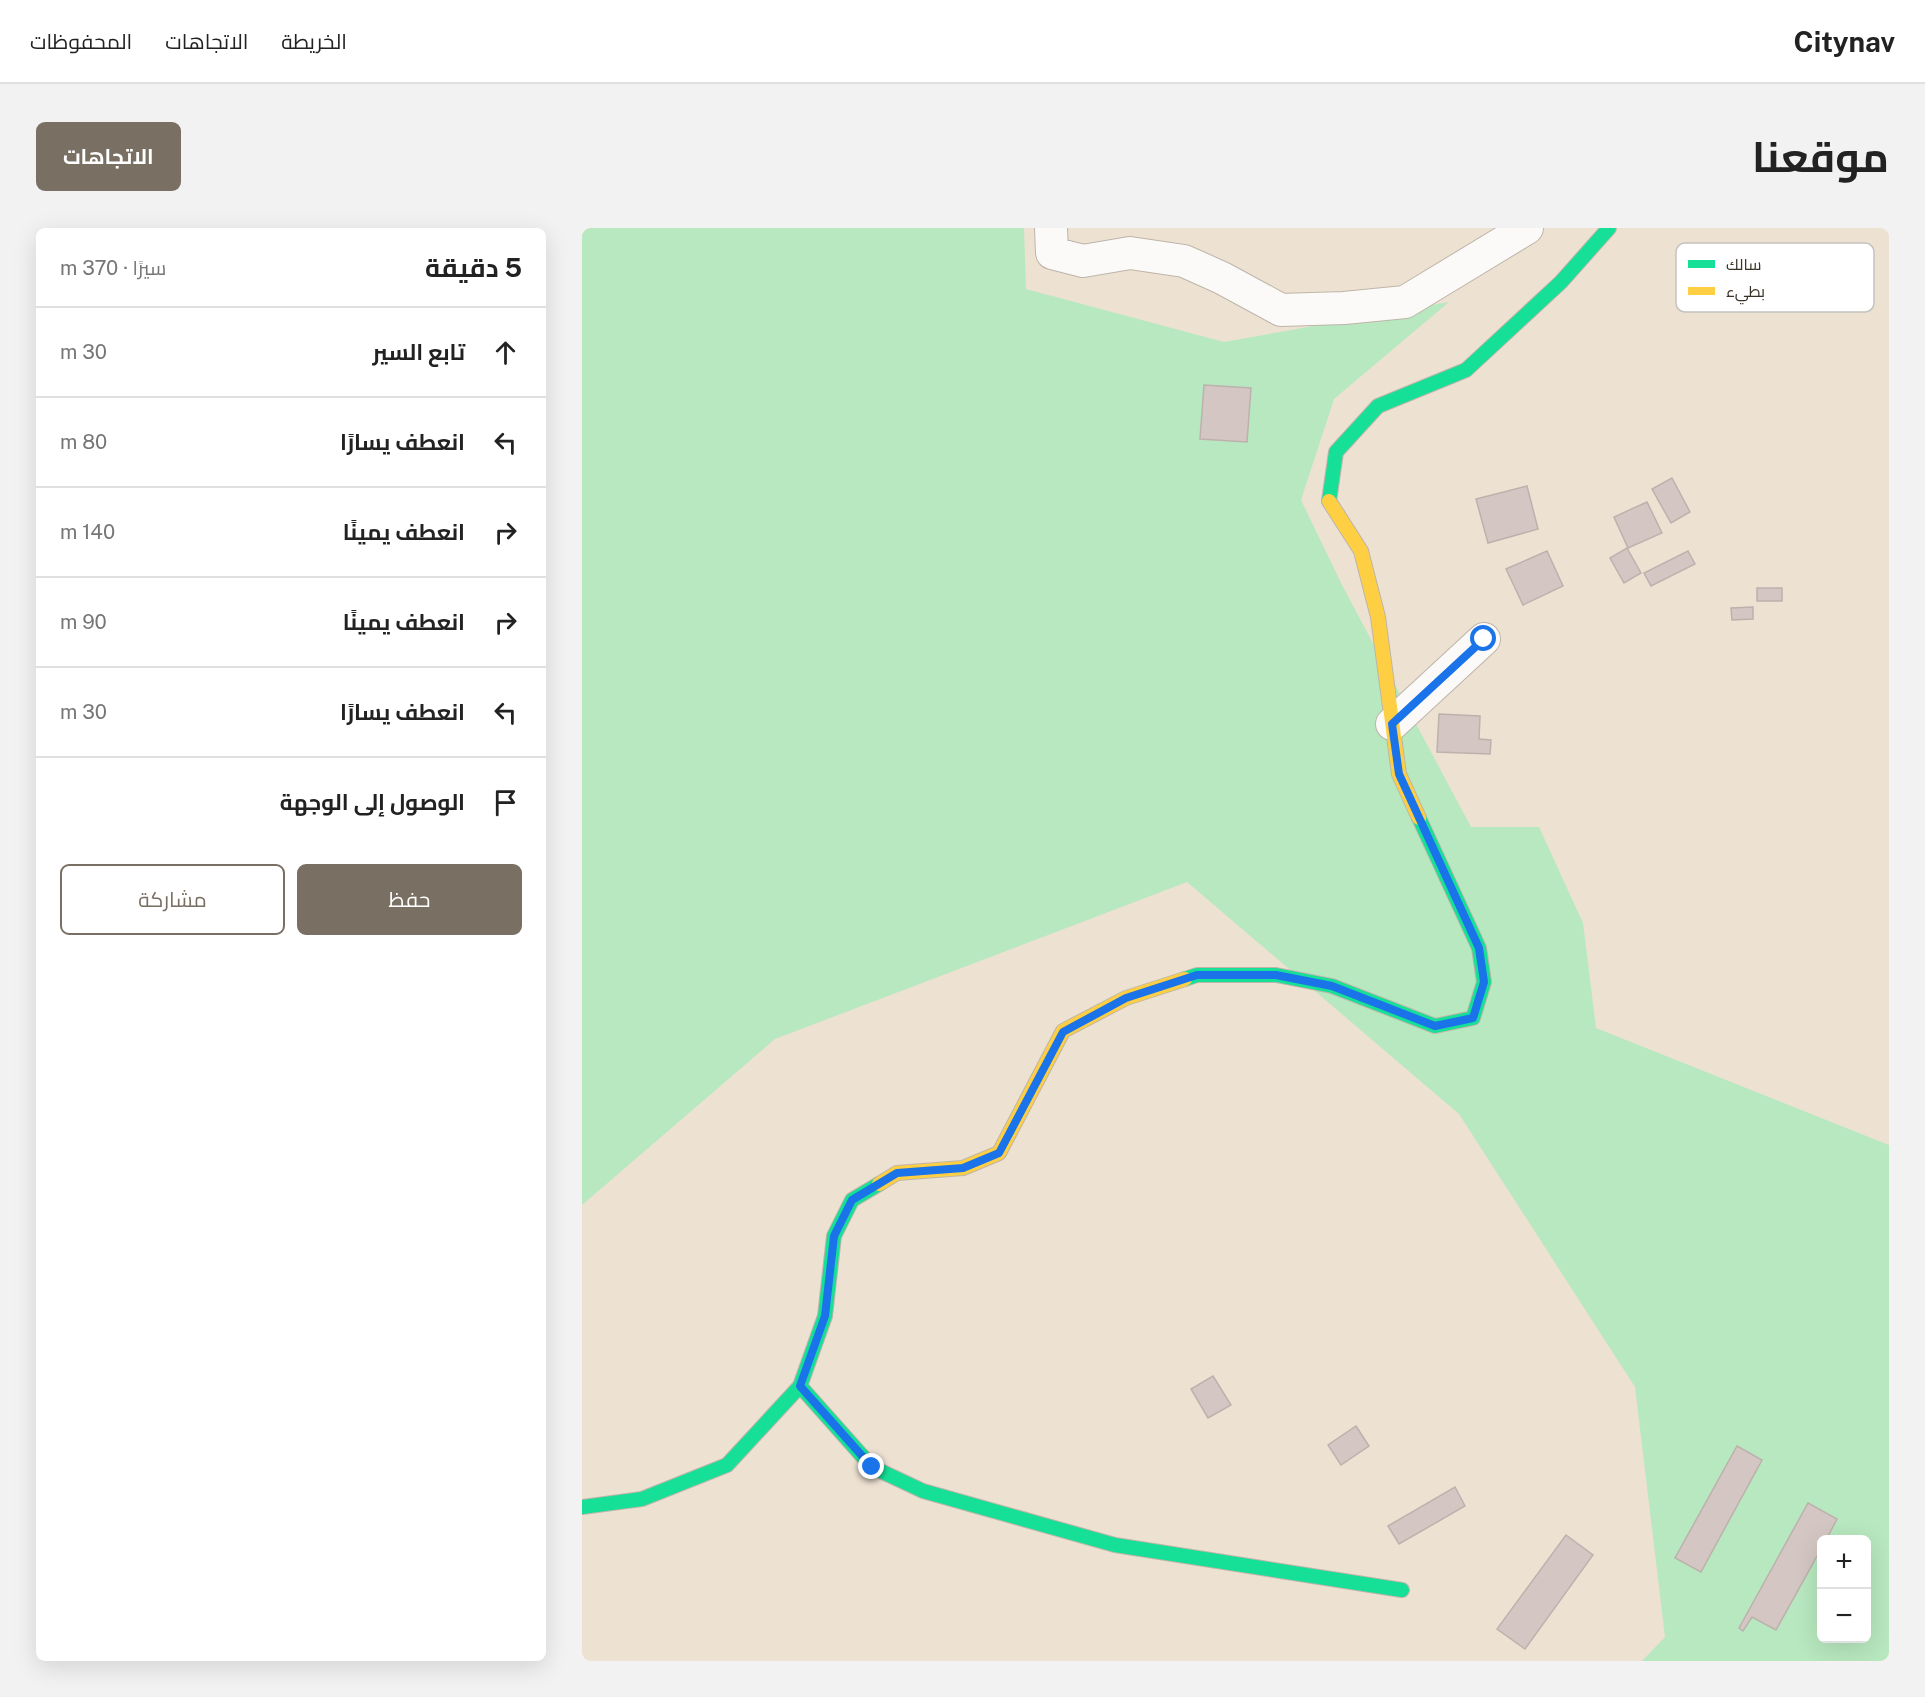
<!DOCTYPE html>
<html lang="ar">
<head>
<meta charset="utf-8">
<style>
	body { margin:0; font-family:"Public Sans",Cairo,sans-serif; background:#f2f2f2; color:#222; direction:rtl }
	.controls { position:absolute; right:18px; bottom:18px; display:grid; overflow:hidden; border-radius:9px; box-shadow:0 6px 24px #0002 }
	.controls button { width:54px; height:54px; display:grid; place-items:center; padding:0; border:0; border-bottom:2px solid #e0e0e0; background:#fff; color:#222; font:30px sans-serif }
	.stop { position:absolute; width:18px; height:18px; margin:-14px; border:4px solid #1a73e8; border-radius:50%; background:#fff }
	.stop.end { background:#1a73e8; border-color:#fff; box-shadow:0 2px 6px #0008 }
	.list { margin:0; padding:0; list-style:none }
	h2 { display:flex; justify-content:space-between; align-items:center; height:78px; margin:0; padding:0 24px; font-size:26px }
	h2 small { font-size:20px; font-weight:400; color:#767676 }
	.list li { display:grid; grid-template-columns:39px 1fr auto; gap:18px; align-items:center; box-sizing:border-box; height:90px; padding:0 24px; border-top:2px solid #e0e0e0 }
	.list b { display:block; font-size:22px; white-space:nowrap }
	.list em { font-size:20px; font-style:normal; color:#767676 }
	.actions { display:flex; gap:12px; padding:18px 24px }
	.actions a { flex:1; padding:14px 0; border:2px solid #796f63; border-radius:9px; text-align:center; font-size:21px; color:#796f63 }
	.actions .main { background:#796f63; color:#fff }
	.icon { flex:none; width:33px; height:33px; fill:none; stroke:currentColor; stroke-width:2; stroke-linecap:round; stroke-linejoin:round }
	.map { position:relative; flex:none; width:1307px; height:1433px; overflow:hidden; direction:ltr; border-radius:9px }
	header { display:flex; align-items:center; gap:36px; box-sizing:border-box; height:84px; padding:0 30px; background:#fff; border-bottom:2px solid #e0e0e0 }
	header strong { font-size:28px }
	nav { display:flex; gap:33px; margin-inline-start:auto; font-size:21px }
	.intro { display:flex; align-items:center; justify-content:space-between; box-sizing:border-box; height:144px; padding:0 36px }
	h1 { margin:0; font-size:42px }
	.button { padding:15px 27px; border-radius:9px; background:#796f63; color:#fff; font-size:21px; font-weight:700 }
	main { display:flex; gap:36px; padding:0 36px }
	aside { flex:1; background:#fff; border-radius:9px; box-shadow:0 6px 24px #0002 }
	.map>svg:first-child { display:block }
	.green { fill:#b8e8bf; fill-rule:evenodd }
	.building { fill:#d4c7c3; stroke:#bdb1ad; stroke-width:1.5 }
	.lines { fill:none; stroke-linecap:round; stroke-linejoin:round }
	.street-casing { stroke:#beb5a9; stroke-width:34 }
	.fast-casing { stroke:#beb5a9; stroke-width:16 }
	.slow-casing { stroke:#beb5a9; stroke-width:16 }
	.street { stroke:#fcfaf8; stroke-width:32 }
	.fast { stroke:#16e098; stroke-width:14 }
	.slow { stroke:#ffcf43; stroke-width:14 }
	.route { stroke:#1a73e8; stroke-width:8 }
	.key { fill:#fff; stroke:#c4c2be; stroke-width:1.5 }
	.key-label { font-size:16px; fill:#3a3227 }
</style>
</head>
<body>
<header>
<strong>Citynav</strong>
<nav><a>الخريطة</a><a>الاتجاهات</a><a>المحفوظات</a></nav>
</header>
<div class="intro"><h1>موقعنا</h1><a class="button">الاتجاهات</a></div>
<main>
<div class="map">
<svg width="1307" height="1433" viewBox="0 0 1307 1433">
	<rect width="100%" height="100%" fill="#ede1d2"/>
	<path class="green" d="M 0,0 L 442,0 L 444,61 L 642,114 L 867,74 L 752,171 L 719,272 L 761,359 L 889,599 L 957,599 L 1001,695 L 1014,800 L 1307,917 L 1307,1433 L 1060,1433 L 1083,1409 L 1053,1159 L 877,886 L 605,654 L 193,811 L 0,977 ZM 1240,1312 L 1284,1312 L 1284,1410 L 1240,1410 Z"/>
	<g class="building">
		<polygon points="622,157 669,160 665,214 618,211"/>
		<polygon points="1090,250 1108,284 1089,295 1070,261"/>
		<polygon points="945,258 956,301 906,315 894,271"/>
		<polygon points="1065,274 1080,305 1046,320 1032,289"/>
		<polygon points="1045,320 1059,345 1042,355 1028,330"/>
		<polygon points="965,323 981,358 941,377 924,341"/>
		<polygon points="1106,323 1113,336 1069,358 1062,345"/>
		<rect x="1175" y="360" width="25" height="13"/>
		<polygon points="1171,379 1171,391 1150,392 1149,380"/>
		<polygon points="857,486 898,488 897,511 909,512 908,526 855,524"/>
		<polygon points="631,1148 649,1177 626,1190 609,1161"/>
		<polygon points="774,1198 787,1218 759,1237 746,1217"/>
		<polygon points="1155,1218 1180,1232 1119,1344 1093,1330"/>
		<polygon points="873,1259 883,1278 817,1316 806,1298"/>
		<polygon points="1226,1275 1255,1291 1244,1312 1240,1312 1240,1319 1194,1402 1170,1389 1161,1403 1157,1400"/>
		<polygon points="984,1307 1011,1327 943,1421 915,1401"/>
	</g>
	<g class="lines">
		<g class="street-casing">
			<g id="street">
				<polyline points="469,0 470,25 501,33 548,25 602,33 640,50 699,82 762,80 823,74 945,0"/>
				<polyline points="810,496 902,411"/>
			</g>
		</g>
		<g class="fast-casing">
			<g id="fast">
				<polyline points="747,273 754,224 796,178 884,142 979,54 1027,0"/>
				<polyline points="603,751 615,747 694,747 750,758 853,798 891,790 902,754 897,720 837,590"/>
				<polyline points="218,1158 290,1239 341,1263 533,1317 820,1362"/>
				<polyline points="0,1279 60,1271 145,1237 218,1158 243,1088 252,1008 270,972 297,956"/>
			</g>
		</g>
		<g class="slow-casing">
			<g id="slow">
				<polyline points="747,273 779,323 796,389 817,546 837,590"/>
				<polyline points="297,956 315,945 381,940 417,925 481,803 544,770 603,751"/>
			</g>
		</g>
		<use href="#street" class="street"/>
		<use href="#fast" class="fast"/>
		<use href="#slow" class="slow"/>
	</g>
	<g class="lines">
		<polyline class="route" points="290,1239 218,1158 243,1088 252,1008 270,972 315,945 381,940 417,925 481,804 544,770 615,747 694,747 750,758 853,798 891,790 902,754 897,720 817,546 810,496 902,411"/>
	</g>
	<rect x="1094" y="15" width="198" height="69" rx="9" class="key"/>
	<rect x="1106" y="32" width="27" height="8" fill="#16e098"/>
	<rect x="1106" y="59" width="27" height="8" fill="#ffcf43"/>
	<g class="key-label">
		<text x="1144" y="42">سالك</text>
		<text x="1144" y="69">بطيء</text>
	</g>
</svg>
<div class="controls">
<button>+</button>
<button>−</button>
</div>
<div class="stop" style="left:902px;top:411px"></div>
<div class="stop end" style="left:290px;top:1239px"></div>
</div>
<aside>
<h2>5 دقيقة<small>سيرًا · 370 m</small></h2>
<ul class="list">
<li><svg class="icon" aria-label="ahead" viewBox="0 0 24 24"><path d="M12 20V5M6 11l6-6 6 6"/></svg><div><b>تابع السير</b></div><em>30 m</em></li>
<li><svg class="icon" aria-label="left" viewBox="0 0 24 24"><path d="M17 20v-9H6M10 6l-5 5 5 5"/></svg><div><b>انعطف يسارًا</b></div><em>80 m</em></li>
<li><svg class="icon" aria-label="right" viewBox="0 0 24 24"><path d="M7 20v-9h11M14 6l5 5-5 5"/></svg><div><b>انعطف يمينًا</b></div><em>140 m</em></li>
<li><svg class="icon" aria-label="right" viewBox="0 0 24 24"><path d="M7 20v-9h11M14 6l5 5-5 5"/></svg><div><b>انعطف يمينًا</b></div><em>90 m</em></li>
<li><svg class="icon" aria-label="left" viewBox="0 0 24 24"><path d="M17 20v-9H6M10 6l-5 5 5 5"/></svg><div><b>انعطف يسارًا</b></div><em>30 m</em></li>
<li><svg class="icon" aria-label="arrive" viewBox="0 0 24 24"><path d="M6 21V4h12l-3 4 3 4H6"/></svg><div><b>الوصول إلى الوجهة</b></div></li>
</ul>
<div class="actions"><a class="main">حفظ</a><a>مشاركة</a></div>
</aside>
</main>
</body>
</html>
